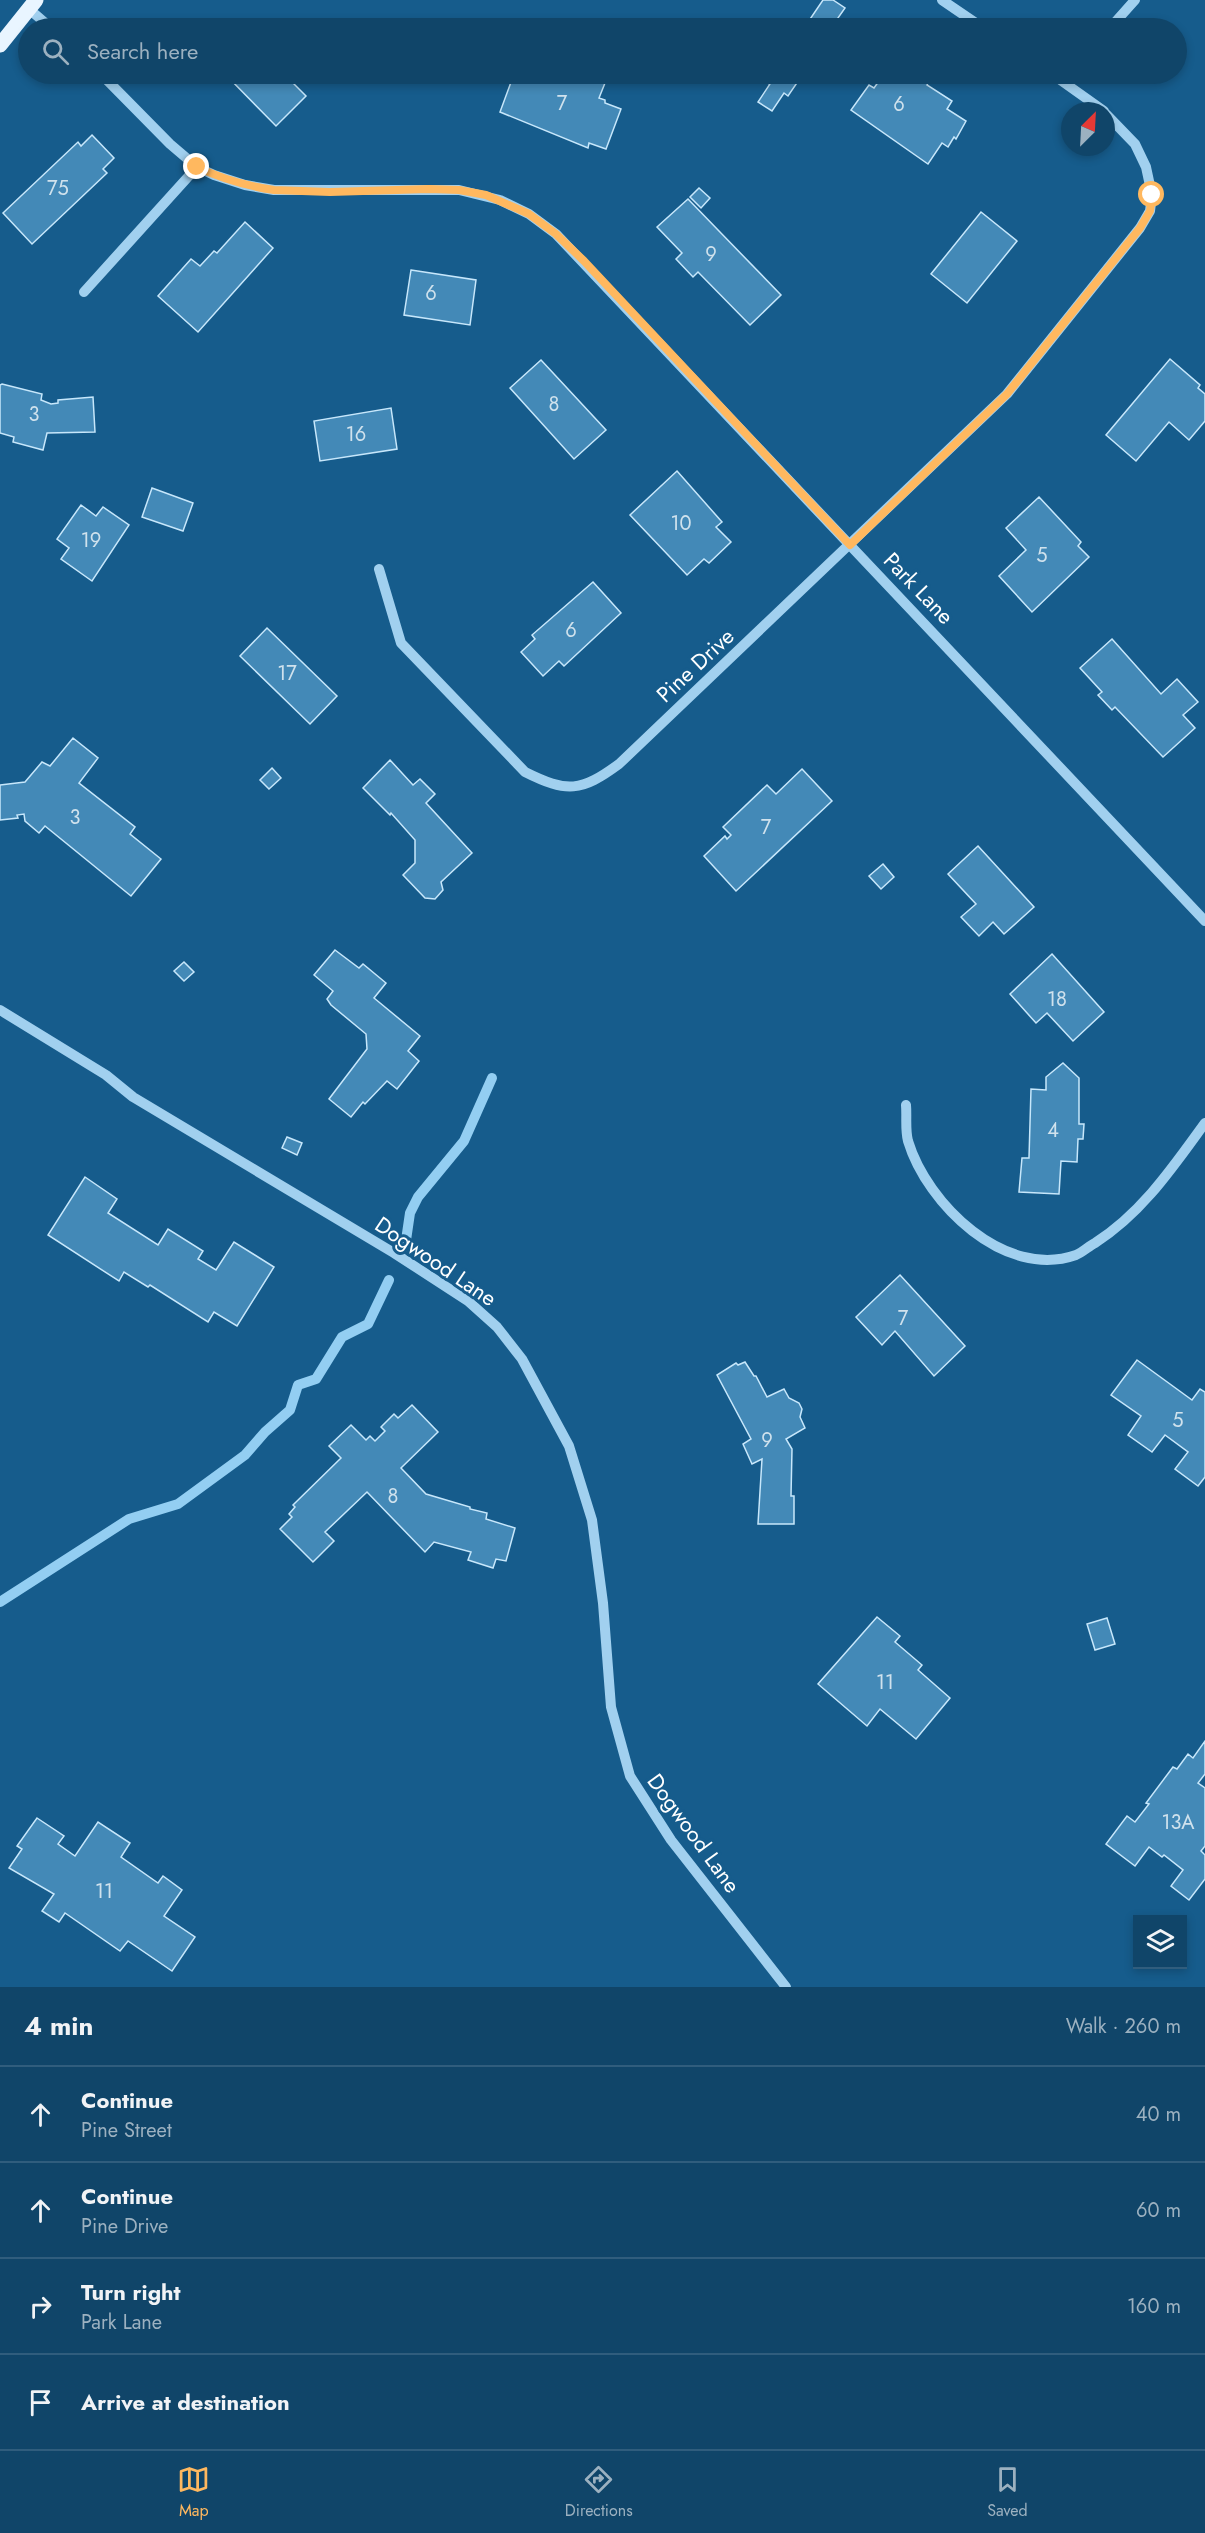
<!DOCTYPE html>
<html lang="en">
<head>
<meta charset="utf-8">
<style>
	body { margin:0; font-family:Jost,sans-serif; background:#194c6f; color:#f1f3f6 }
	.controls { position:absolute; right:18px; bottom:18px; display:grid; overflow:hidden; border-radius:0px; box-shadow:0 3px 9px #0003 }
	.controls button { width:54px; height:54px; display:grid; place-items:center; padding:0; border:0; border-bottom:2px solid #305d7d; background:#104569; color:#f1f3f6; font:30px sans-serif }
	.compass { position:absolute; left:1061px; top:102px; width:54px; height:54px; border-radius:50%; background:#104569; box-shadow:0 3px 9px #0003; rotate:24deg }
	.stop { position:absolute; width:18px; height:18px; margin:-14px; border:4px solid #ffb85f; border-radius:50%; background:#fff }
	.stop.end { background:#ffb85f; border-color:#fff; box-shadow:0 2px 6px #0008 }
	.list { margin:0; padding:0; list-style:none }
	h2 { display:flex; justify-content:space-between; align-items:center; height:78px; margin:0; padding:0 24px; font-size:26px }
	h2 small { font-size:20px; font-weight:400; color:#9cb1c0 }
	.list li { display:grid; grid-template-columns:39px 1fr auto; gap:18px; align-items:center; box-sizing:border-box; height:96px; padding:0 24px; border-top:2px solid #305d7d }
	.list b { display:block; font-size:22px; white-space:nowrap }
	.list p { margin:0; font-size:20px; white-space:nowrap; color:#9cb1c0 }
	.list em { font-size:20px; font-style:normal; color:#9cb1c0 }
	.icon { flex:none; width:33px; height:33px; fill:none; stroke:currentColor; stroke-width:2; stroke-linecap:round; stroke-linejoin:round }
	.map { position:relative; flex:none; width:1205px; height:1987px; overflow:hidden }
	.search { position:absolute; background:#104569; box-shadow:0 3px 9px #0003; left:18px; right:18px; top:18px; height:66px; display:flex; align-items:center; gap:15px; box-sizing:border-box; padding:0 21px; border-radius:33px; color:#9cb1c0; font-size:22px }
	.sheet { height:462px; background:#104569 }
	nav { display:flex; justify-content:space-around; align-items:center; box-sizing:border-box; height:84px; border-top:2px solid #305d7d; background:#104569; font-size:16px; color:#9cb1c0 }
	nav a { display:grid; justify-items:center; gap:3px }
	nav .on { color:#ffb85f }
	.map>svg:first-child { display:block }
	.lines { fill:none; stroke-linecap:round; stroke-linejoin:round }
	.stream { stroke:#93cef2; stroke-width:10 }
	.building { fill:#4389b7; stroke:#c7e7fb; stroke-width:1.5 }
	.minor { stroke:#a1d0ef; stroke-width:10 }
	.major { stroke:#e9f5ff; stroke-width:15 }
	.route { stroke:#ffb85f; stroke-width:8 }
	.labels { text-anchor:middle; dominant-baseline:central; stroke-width:6; stroke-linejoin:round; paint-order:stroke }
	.number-label { font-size:20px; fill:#d0e2ed }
	.street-label { font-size:22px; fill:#fff; stroke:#165c8c }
</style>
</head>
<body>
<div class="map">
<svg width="1205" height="1987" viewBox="0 0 1205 1987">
	<rect width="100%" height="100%" fill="#165c8c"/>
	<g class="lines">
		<g class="stream">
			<polyline points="405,1247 410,1213 418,1197 464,1141 492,1078"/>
			<polyline points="0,1602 129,1519 178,1504 245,1455 265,1432 290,1410 298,1385 316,1379 342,1337 368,1324 389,1280"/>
		</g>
	</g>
	<g class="building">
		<polygon points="823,0 833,0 845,8 831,28 804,28"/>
		<polygon points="225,74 284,74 306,96 276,126"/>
		<polygon points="514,74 553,74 551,80 560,83 564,74 594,74 607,78 599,98 605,100 605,103 621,109 606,149 589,143 588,148 500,112"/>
		<polygon points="756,74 803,74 788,96 784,93 772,111 758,102 770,84 759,80 761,77"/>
		<polygon points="884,74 915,74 928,83 927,85 952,101 947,109 966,121 956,139 954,137 948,147 942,143 928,164 851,110 869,85 874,88"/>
		<polygon points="92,135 114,158 103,169 107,173 32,244 3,213 78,142 81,146"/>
		<polygon points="699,188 710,198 701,208 690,197"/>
		<polygon points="688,199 781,295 750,325 698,272 693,277 676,259 682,253 657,227"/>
		<polygon points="981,212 1017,241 967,303 931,274"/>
		<polygon points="245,222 273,248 198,332 158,296 191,259 200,266 214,251 217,253"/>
		<polygon points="411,270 476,280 470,325 404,315"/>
		<polygon points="1170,359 1200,385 1198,388 1205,394 1205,421 1189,440 1169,422 1136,461 1106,435"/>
		<polygon points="541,360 606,430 574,459 510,388"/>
		<polygon points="2,384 42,394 41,400 51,404 58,403 58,400 93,397 95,432 47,433 43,450 13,442 14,437 0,433 0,385"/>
		<polygon points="391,408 397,449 320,461 314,421"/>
		<polygon points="677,471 722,522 716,527 731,542 709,563 704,559 687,575 630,515"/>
		<polygon points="152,488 193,503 183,531 142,517"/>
		<polygon points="1039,497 1081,542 1078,546 1089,557 1032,612 999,576 1026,550 1006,528"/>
		<polygon points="81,505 96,516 103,507 129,525 92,581 61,559 69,548 57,539"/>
		<polygon points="593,582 621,613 564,666 559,661 543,676 521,652 535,639 532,635"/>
		<polygon points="267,628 337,696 310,724 240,656"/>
		<polygon points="1112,639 1161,694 1177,679 1198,702 1183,715 1195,728 1163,757 1115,707 1112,710 1098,695 1102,692 1080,668"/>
		<polygon points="73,738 98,758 79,783 135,827 130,834 161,859 131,896 45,826 39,833 25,821 24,814 17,815 18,818 0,820 0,785 25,782 42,762 50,766"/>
		<polygon points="390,760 413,785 420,779 435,794 426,803 472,853 441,882 443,890 435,899 425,898 403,875 415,863 415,840 391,813 390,815 363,788"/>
		<polygon points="272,768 281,778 269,789 260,780"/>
		<polygon points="802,769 832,801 736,891 704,856 725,836 727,839 731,835 723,827 767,785 776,794"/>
		<polygon points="978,846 1034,907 1004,934 993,922 979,936 961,917 976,904 948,874"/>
		<polygon points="883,864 894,877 881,889 869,876"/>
		<polygon points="335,950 359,968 363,964 386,983 374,998 420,1036 408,1051 419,1061 397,1089 387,1081 365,1104 363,1102 351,1117 329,1099 367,1049 366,1034 331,1005 327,999 333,991 314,975"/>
		<polygon points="1052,954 1104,1012 1073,1041 1047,1013 1036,1023 1010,994"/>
		<polygon points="184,962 194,972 184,981 174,971"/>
		<polygon points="1063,1063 1079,1078 1079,1124 1084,1124 1083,1139 1078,1139 1077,1162 1061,1161 1059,1194 1019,1192 1022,1158 1029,1158 1031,1089 1046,1090 1046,1077"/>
		<polygon points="287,1137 302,1143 297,1155 282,1148"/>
		<polygon points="85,1177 117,1199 108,1213 158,1245 168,1229 203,1251 198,1259 216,1270 234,1242 274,1267 237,1326 214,1312 208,1322 150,1285 148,1287 124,1272 119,1281 48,1235"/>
		<polygon points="900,1275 965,1346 934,1376 895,1331 882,1345 856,1317"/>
		<polygon points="1137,1360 1192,1400 1200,1389 1205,1392 1205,1477 1198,1486 1175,1469 1188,1452 1165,1435 1152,1452 1128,1435 1141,1416 1111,1395"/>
		<polygon points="745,1362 754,1376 756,1376 767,1397 784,1389 789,1398 799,1403 802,1409 800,1417 805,1428 786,1439 792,1449 791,1496 794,1496 794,1524 758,1524 762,1459 752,1464 743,1444 751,1439 717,1375 736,1363 738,1365"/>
		<polygon points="412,1405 438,1432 401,1468 426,1494 470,1507 470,1509 487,1513 486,1519 515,1528 506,1561 496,1559 493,1568 468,1560 471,1552 434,1542 425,1552 367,1492 325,1532 334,1541 313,1562 280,1529 292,1517 289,1514 295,1507 293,1505 341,1458 329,1446 351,1425 366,1440 370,1436 375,1441 385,1431 381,1427 394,1414 398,1418"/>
		<polygon points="877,1617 900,1636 895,1642 922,1665 918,1670 950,1698 916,1739 880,1709 867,1726 818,1684"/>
		<polygon points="1107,1618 1115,1644 1095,1650 1087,1624"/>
		<polygon points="1205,1741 1205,1774 1198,1783 1205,1788 1205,1846 1201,1851 1205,1855 1205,1879 1189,1900 1171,1886 1183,1870 1164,1855 1162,1857 1149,1847 1135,1866 1106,1844 1127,1816 1135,1822 1149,1804 1146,1803 1173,1767 1177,1769 1188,1754 1193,1758"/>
		<polygon points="37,1818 64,1836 58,1844 75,1856 98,1822 130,1843 121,1857 158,1883 163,1876 182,1890 164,1916 195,1937 172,1971 128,1941 120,1951 65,1913 59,1922 42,1911 54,1894 9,1868 22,1849 17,1846"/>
	</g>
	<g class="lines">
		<g class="minor">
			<polyline points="942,0 983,28"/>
			<polyline points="29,9 51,28"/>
			<polyline points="1110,28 1135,0"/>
			<polyline points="101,74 170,144 197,167 214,175 245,185 274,190 459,190 500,200 529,214 556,234 1205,921"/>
			<polyline points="1052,74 1104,111"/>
			<polyline points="84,292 197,167"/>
			<path d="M 379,569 L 401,643 L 525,772 C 567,793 581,792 619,764 L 1007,394 L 1140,228 L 1150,211 L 1152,195 L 1146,167 L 1135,144 L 1106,114"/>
			<polyline points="0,1010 106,1075 133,1097 394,1253 468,1301 497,1327 522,1359 569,1446 592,1520 603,1603 611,1707 630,1776 671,1840 786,1987"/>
			<path d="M 906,1105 C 907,1116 905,1130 908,1141 C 927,1204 1005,1280 1076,1255 C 1083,1252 1089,1246 1095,1243 C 1142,1213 1173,1167 1205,1123"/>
		</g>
		<polyline class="major" points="0,45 36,0"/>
	</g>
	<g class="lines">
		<path class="route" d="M 197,167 C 222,179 247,186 274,190 L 330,192 L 429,189 L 459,190 L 486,195 L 529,214 L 556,234 L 584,261 L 850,545 L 1007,394 L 1140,228 L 1150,211 L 1152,195"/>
	</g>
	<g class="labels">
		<g class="number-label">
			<text x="562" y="103">7</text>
			<text x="899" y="104">6</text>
			<text x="58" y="188">75</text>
			<text x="711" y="254">9</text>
			<text x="431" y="293">6</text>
			<text x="554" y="404">8</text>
			<text x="34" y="414">3</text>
			<text x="356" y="434">16</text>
			<text x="681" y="523">10</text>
			<text x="91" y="540">19</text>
			<text x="1042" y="555">5</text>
			<text x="571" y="630">6</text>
			<text x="287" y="673">17</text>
			<text x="75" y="817">3</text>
			<text x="766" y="827">7</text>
			<text x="1057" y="999">18</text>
			<text x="1053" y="1130">4</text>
			<text x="903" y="1318">7</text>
			<text x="1178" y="1420">5</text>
			<text x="767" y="1440">9</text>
			<text x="393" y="1496">8</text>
			<text x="885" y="1682">11</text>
			<text x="1178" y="1822">13A</text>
			<text x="104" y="1891">11</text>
		</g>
		<g class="street-label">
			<text transform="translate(919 588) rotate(46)">Park Lane</text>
			<text transform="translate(695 665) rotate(-43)">Pine Drive</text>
			<text transform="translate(436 1261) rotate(34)">Dogwood Lane</text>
			<text transform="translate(694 1833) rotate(54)">Dogwood Lane</text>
		</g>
	</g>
</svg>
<div class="controls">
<button><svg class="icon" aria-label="layers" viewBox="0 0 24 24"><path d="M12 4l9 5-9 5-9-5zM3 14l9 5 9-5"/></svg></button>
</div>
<svg class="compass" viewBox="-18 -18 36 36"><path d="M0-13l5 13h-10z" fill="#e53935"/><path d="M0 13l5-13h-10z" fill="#9cb1c0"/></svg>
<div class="stop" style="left:1152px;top:195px"></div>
<div class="stop end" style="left:197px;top:167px"></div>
<div class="search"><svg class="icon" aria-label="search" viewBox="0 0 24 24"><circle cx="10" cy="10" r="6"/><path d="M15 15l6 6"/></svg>Search here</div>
</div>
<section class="sheet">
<h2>4 min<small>Walk · 260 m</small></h2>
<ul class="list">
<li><svg class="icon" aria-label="ahead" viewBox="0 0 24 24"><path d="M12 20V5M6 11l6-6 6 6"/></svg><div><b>Continue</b><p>Pine Street</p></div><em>40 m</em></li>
<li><svg class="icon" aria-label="ahead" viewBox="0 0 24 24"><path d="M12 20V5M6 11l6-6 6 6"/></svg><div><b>Continue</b><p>Pine Drive</p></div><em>60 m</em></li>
<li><svg class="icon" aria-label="right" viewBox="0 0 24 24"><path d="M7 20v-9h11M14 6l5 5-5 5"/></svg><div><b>Turn right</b><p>Park Lane</p></div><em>160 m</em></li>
<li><svg class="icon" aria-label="arrive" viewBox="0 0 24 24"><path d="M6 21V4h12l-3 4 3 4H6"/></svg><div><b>Arrive at destination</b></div></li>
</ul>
</section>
<nav>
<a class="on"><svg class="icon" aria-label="map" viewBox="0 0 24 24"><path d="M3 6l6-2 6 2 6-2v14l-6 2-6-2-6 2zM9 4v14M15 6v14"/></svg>Map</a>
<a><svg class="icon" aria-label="directions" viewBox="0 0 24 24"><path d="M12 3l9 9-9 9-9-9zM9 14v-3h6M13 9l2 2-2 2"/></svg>Directions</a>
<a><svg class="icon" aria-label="saved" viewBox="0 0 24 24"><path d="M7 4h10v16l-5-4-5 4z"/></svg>Saved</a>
</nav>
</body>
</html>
